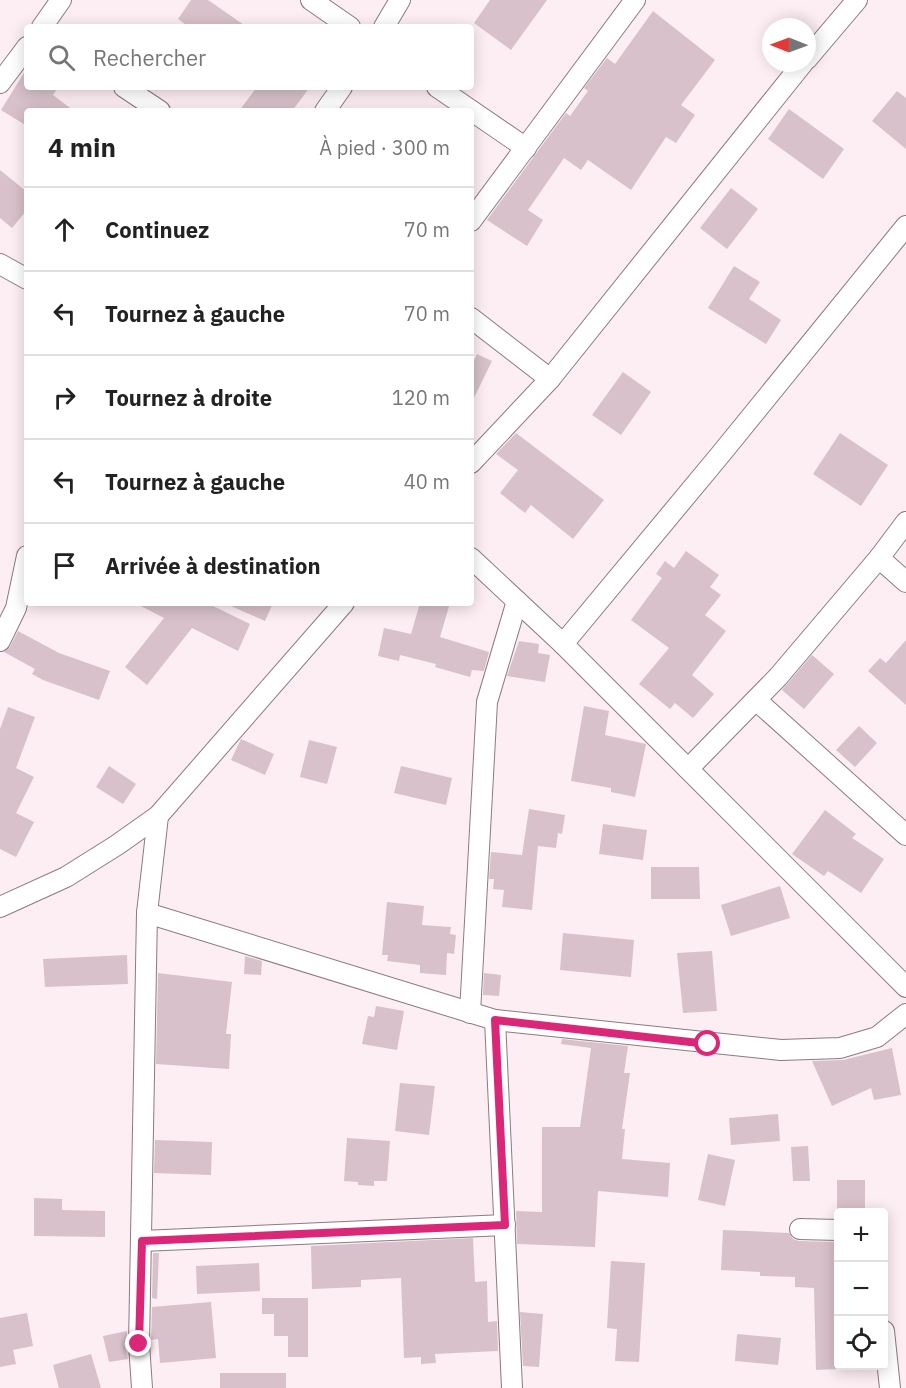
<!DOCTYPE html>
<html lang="fr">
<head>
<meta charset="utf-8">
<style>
	body { margin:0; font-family:"IBM Plex Sans",sans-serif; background:#f2f2f2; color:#222 }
	.controls { position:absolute; right:18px; bottom:18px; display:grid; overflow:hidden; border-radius:6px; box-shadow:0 3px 15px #0003 }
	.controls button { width:54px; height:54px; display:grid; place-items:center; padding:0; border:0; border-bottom:2px solid #e0e0e0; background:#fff; color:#222; font:30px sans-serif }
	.compass { position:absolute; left:762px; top:18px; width:54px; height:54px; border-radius:50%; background:#fff; box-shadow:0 3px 15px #0003; rotate:271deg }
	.stop { position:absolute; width:18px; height:18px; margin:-14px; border:4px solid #db2777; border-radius:50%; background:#fff }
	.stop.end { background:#db2777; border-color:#fff; box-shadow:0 2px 6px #0008 }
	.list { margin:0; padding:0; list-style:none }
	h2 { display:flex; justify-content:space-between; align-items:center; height:78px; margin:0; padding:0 24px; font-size:26px }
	h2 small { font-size:20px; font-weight:400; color:#767676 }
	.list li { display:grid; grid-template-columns:39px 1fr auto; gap:18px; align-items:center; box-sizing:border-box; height:84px; padding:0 24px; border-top:2px solid #e0e0e0 }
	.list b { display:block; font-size:22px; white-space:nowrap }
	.list em { font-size:20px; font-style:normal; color:#767676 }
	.icon { flex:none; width:33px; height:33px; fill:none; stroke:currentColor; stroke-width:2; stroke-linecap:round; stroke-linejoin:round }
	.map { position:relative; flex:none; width:906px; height:1388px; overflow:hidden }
	.search { position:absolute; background:#fff; box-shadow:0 3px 15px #0003; left:24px; top:24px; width:450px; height:66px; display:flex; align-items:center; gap:15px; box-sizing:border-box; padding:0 21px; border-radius:6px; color:#767676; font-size:22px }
	.panel { position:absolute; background:#fff; box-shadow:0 3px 15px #0003; left:24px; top:108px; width:450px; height:498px; border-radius:6px }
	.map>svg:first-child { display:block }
	.building { fill:#d8c1ca }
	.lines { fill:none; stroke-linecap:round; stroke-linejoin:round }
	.minor-casing { stroke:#8e7981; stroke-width:22 }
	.minor { stroke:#fff; stroke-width:20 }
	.route { stroke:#db2777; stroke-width:8 }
</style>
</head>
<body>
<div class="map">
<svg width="906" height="1388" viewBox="0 0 906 1388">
	<rect width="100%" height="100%" fill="#fdeef4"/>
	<g class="building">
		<polygon points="191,0 208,0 247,27 189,27 178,19"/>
		<polygon points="490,0 547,0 511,50 474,23"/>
		<polygon points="653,11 715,60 681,105 695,115 676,143 666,137 631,190 588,160 581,170 564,158 528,210 543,220 527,246 487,220 566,113 570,116 588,91 584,88 607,58 615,64"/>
		<polygon points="27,68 27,87 58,87 53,95 74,111 27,111 27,126 1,110"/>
		<polygon points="257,87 310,87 292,111 239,111"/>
		<polygon points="897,91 906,98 906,149 872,121"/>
		<polygon points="789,109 844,149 823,179 768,139"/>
		<polygon points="0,170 27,192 27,210 12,228 0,218"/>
		<polygon points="731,188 758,209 727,249 700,228"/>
		<polygon points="734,266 760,282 749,299 781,320 766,344 708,308"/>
		<polygon points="477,354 492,361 471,404 471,367"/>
		<polygon points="623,372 651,392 621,435 592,415"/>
		<polygon points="516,433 604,500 573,539 531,505 525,513 500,493 518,470 496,454"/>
		<polygon points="840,433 888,465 861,506 813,474"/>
		<polygon points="686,551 719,575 710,587 721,595 705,615 726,631 692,675 714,694 693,718 675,703 670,709 639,684 669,648 631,620 662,578 656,574 665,561 674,568"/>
		<polygon points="135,603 207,603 250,624 238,651 192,628 147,685 125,667 164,618"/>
		<polygon points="224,603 273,603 265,621"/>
		<polygon points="420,603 450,603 440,637 489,652 484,671 472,670 470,677 435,667 436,664 400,655 399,661 378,656 384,628 411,634"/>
		<polygon points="18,631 59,653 110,671 99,700 43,680 32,674 35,669 4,652 10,647"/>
		<polygon points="906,640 906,705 868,671 880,658 886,663"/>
		<polygon points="519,641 539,644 538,653 550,655 545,682 507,676"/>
		<polygon points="812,655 834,674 804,709 782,690"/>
		<polygon points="584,706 609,711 605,735 646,744 635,797 611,792 611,788 571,781"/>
		<polygon points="8,707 35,717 16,768 34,777 16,813 34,822 16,857 0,849 0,729"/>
		<polygon points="859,726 877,743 855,767 836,750"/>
		<polygon points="241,739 274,754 265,775 231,760"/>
		<polygon points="309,740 337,747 327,784 300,777"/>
		<polygon points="109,766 136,784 123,804 96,787"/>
		<polygon points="401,766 452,778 446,805 394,793"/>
		<polygon points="529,809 565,815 562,834 558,833 556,848 538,846 532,910 502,907 504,890 493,889 494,879 489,879 491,852 522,855"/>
		<polygon points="825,810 856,834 852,838 884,859 861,893 828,871 824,876 792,854"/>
		<polygon points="603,824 647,830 643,860 599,854"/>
		<polygon points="651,867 699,867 700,899 651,899"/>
		<polygon points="780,886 790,918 731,936 721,905"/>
		<polygon points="387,902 424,906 422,925 451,927 450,934 456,935 454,954 447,953 446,975 420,973 420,965 387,961 388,955 382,955"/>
		<polygon points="563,933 634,940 631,977 560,970"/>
		<polygon points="712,951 717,1011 683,1013 677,953"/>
		<polygon points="127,955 128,984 45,987 43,959"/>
		<polygon points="245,956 262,961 261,975 244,974"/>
		<polygon points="158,973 232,982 226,1034 231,1034 229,1069 156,1064"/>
		<polygon points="484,973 501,975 499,996 483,995"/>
		<polygon points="376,1006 404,1011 397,1050 362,1044 368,1016 374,1017"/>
		<polygon points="562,1039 628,1046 624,1073 630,1073 622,1129 625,1129 622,1159 670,1163 668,1197 598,1191 595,1247 517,1244 516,1211 542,1212 542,1127 580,1127 591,1048 561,1044"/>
		<polygon points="892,1048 901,1095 874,1100 871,1088 832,1106 812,1061 843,1060"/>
		<polygon points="400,1083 435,1086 429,1135 395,1131"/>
		<polygon points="778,1114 780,1141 731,1145 729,1118"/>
		<polygon points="347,1138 390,1141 387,1181 374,1181 374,1186 358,1185 358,1182 344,1181"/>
		<polygon points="155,1140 212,1142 211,1175 154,1173"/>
		<polygon points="808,1146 810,1181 793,1181 791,1147"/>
		<polygon points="708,1154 735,1160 725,1206 698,1200"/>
		<rect x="837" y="1180" width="28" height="32"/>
		<polygon points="34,1198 62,1199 62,1210 105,1211 105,1237 34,1236"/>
		<polygon points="723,1230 789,1233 793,1239 799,1241 838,1242 838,1369 816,1370 814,1288 795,1287 795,1277 760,1276 760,1272 721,1270"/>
		<polygon points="473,1238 475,1282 487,1281 488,1322 497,1321 498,1351 435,1354 436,1363 421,1364 421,1357 404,1358 401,1278 361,1280 361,1287 312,1289 311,1246"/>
		<polygon points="153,1253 159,1253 157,1299 152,1298"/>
		<polygon points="611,1261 645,1263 639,1362 615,1361 617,1329 607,1328"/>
		<polygon points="259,1263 260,1291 197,1294 196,1266"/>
		<polygon points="262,1298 308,1298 308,1357 288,1357 288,1336 274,1336 274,1314 262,1314"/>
		<polygon points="211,1302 216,1358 160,1363 158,1339 151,1340 152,1307"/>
		<polygon points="520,1312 543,1314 539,1367 523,1366"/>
		<polygon points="27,1313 33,1346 13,1350 16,1364 0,1367 0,1318"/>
		<polygon points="127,1331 127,1342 124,1343 128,1359 109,1362 103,1336"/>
		<polygon points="737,1334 781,1338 778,1365 735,1361"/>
		<polygon points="91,1354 101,1388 59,1388 53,1365"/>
		<rect x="220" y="1373" width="66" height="15"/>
	</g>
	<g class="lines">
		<g class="minor-casing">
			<g id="minor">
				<polyline points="311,0 350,27"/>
				<polyline points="42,27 61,0"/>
				<polyline points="384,27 400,0"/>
				<polyline points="807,59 857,0"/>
				<polyline points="0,83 27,47"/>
				<polyline points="124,87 160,111"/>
				<polyline points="437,87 526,148"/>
				<polyline points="325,111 342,87"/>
				<polyline points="471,221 635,0"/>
				<polyline points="0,264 27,279"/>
				<polyline points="471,318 550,379 471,463"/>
				<polyline points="550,379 803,63"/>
				<polyline points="471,558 563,644 906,987"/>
				<polyline points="879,558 906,582"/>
				<polyline points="0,641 16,608 27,556"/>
				<polyline points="563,644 720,455 906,226"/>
				<polyline points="756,700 906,835"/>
				<polyline points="688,769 778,677 879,558 906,522"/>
				<polyline points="0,907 66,877 117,845 158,816 344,603"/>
				<polyline points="147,913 495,1020 781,1050 840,1048 877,1037 906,1014"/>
				<polyline points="470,1013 487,702 517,601"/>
				<polyline points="495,1020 512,1388"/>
				<polyline points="800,1229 838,1230"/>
				<polyline points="142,1241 505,1225"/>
				<polyline points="884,1331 890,1388"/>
				<polyline points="142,1388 139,1344 147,913 158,816"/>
			</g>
		</g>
		<use href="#minor" class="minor"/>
	</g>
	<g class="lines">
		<polyline class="route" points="139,1344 142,1241 505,1225 495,1020 708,1044"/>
	</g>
</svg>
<div class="controls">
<button>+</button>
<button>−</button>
<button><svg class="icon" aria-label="locate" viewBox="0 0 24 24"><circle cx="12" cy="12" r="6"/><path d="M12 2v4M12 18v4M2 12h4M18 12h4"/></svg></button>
</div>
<svg class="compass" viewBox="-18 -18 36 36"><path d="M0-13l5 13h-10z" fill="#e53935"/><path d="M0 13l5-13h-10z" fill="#767676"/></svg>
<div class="stop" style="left:708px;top:1044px"></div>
<div class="stop end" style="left:139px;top:1344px"></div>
<div class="search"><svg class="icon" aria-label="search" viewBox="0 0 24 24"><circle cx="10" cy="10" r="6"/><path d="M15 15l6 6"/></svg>Rechercher</div>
<section class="panel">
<h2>4 min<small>À pied · 300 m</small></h2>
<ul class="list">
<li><svg class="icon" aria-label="ahead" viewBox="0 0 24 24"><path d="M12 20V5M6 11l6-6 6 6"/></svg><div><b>Continuez</b></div><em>70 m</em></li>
<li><svg class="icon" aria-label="left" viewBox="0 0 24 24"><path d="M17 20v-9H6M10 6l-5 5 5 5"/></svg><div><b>Tournez à gauche</b></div><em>70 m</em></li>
<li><svg class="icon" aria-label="right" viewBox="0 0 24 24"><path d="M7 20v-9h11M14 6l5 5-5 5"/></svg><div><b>Tournez à droite</b></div><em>120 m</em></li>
<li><svg class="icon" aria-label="left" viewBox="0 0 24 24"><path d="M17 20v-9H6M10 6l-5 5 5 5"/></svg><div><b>Tournez à gauche</b></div><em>40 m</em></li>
<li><svg class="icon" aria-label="arrive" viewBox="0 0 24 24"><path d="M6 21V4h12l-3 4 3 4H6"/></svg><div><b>Arrivée à destination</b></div></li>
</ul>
</section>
</div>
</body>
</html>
